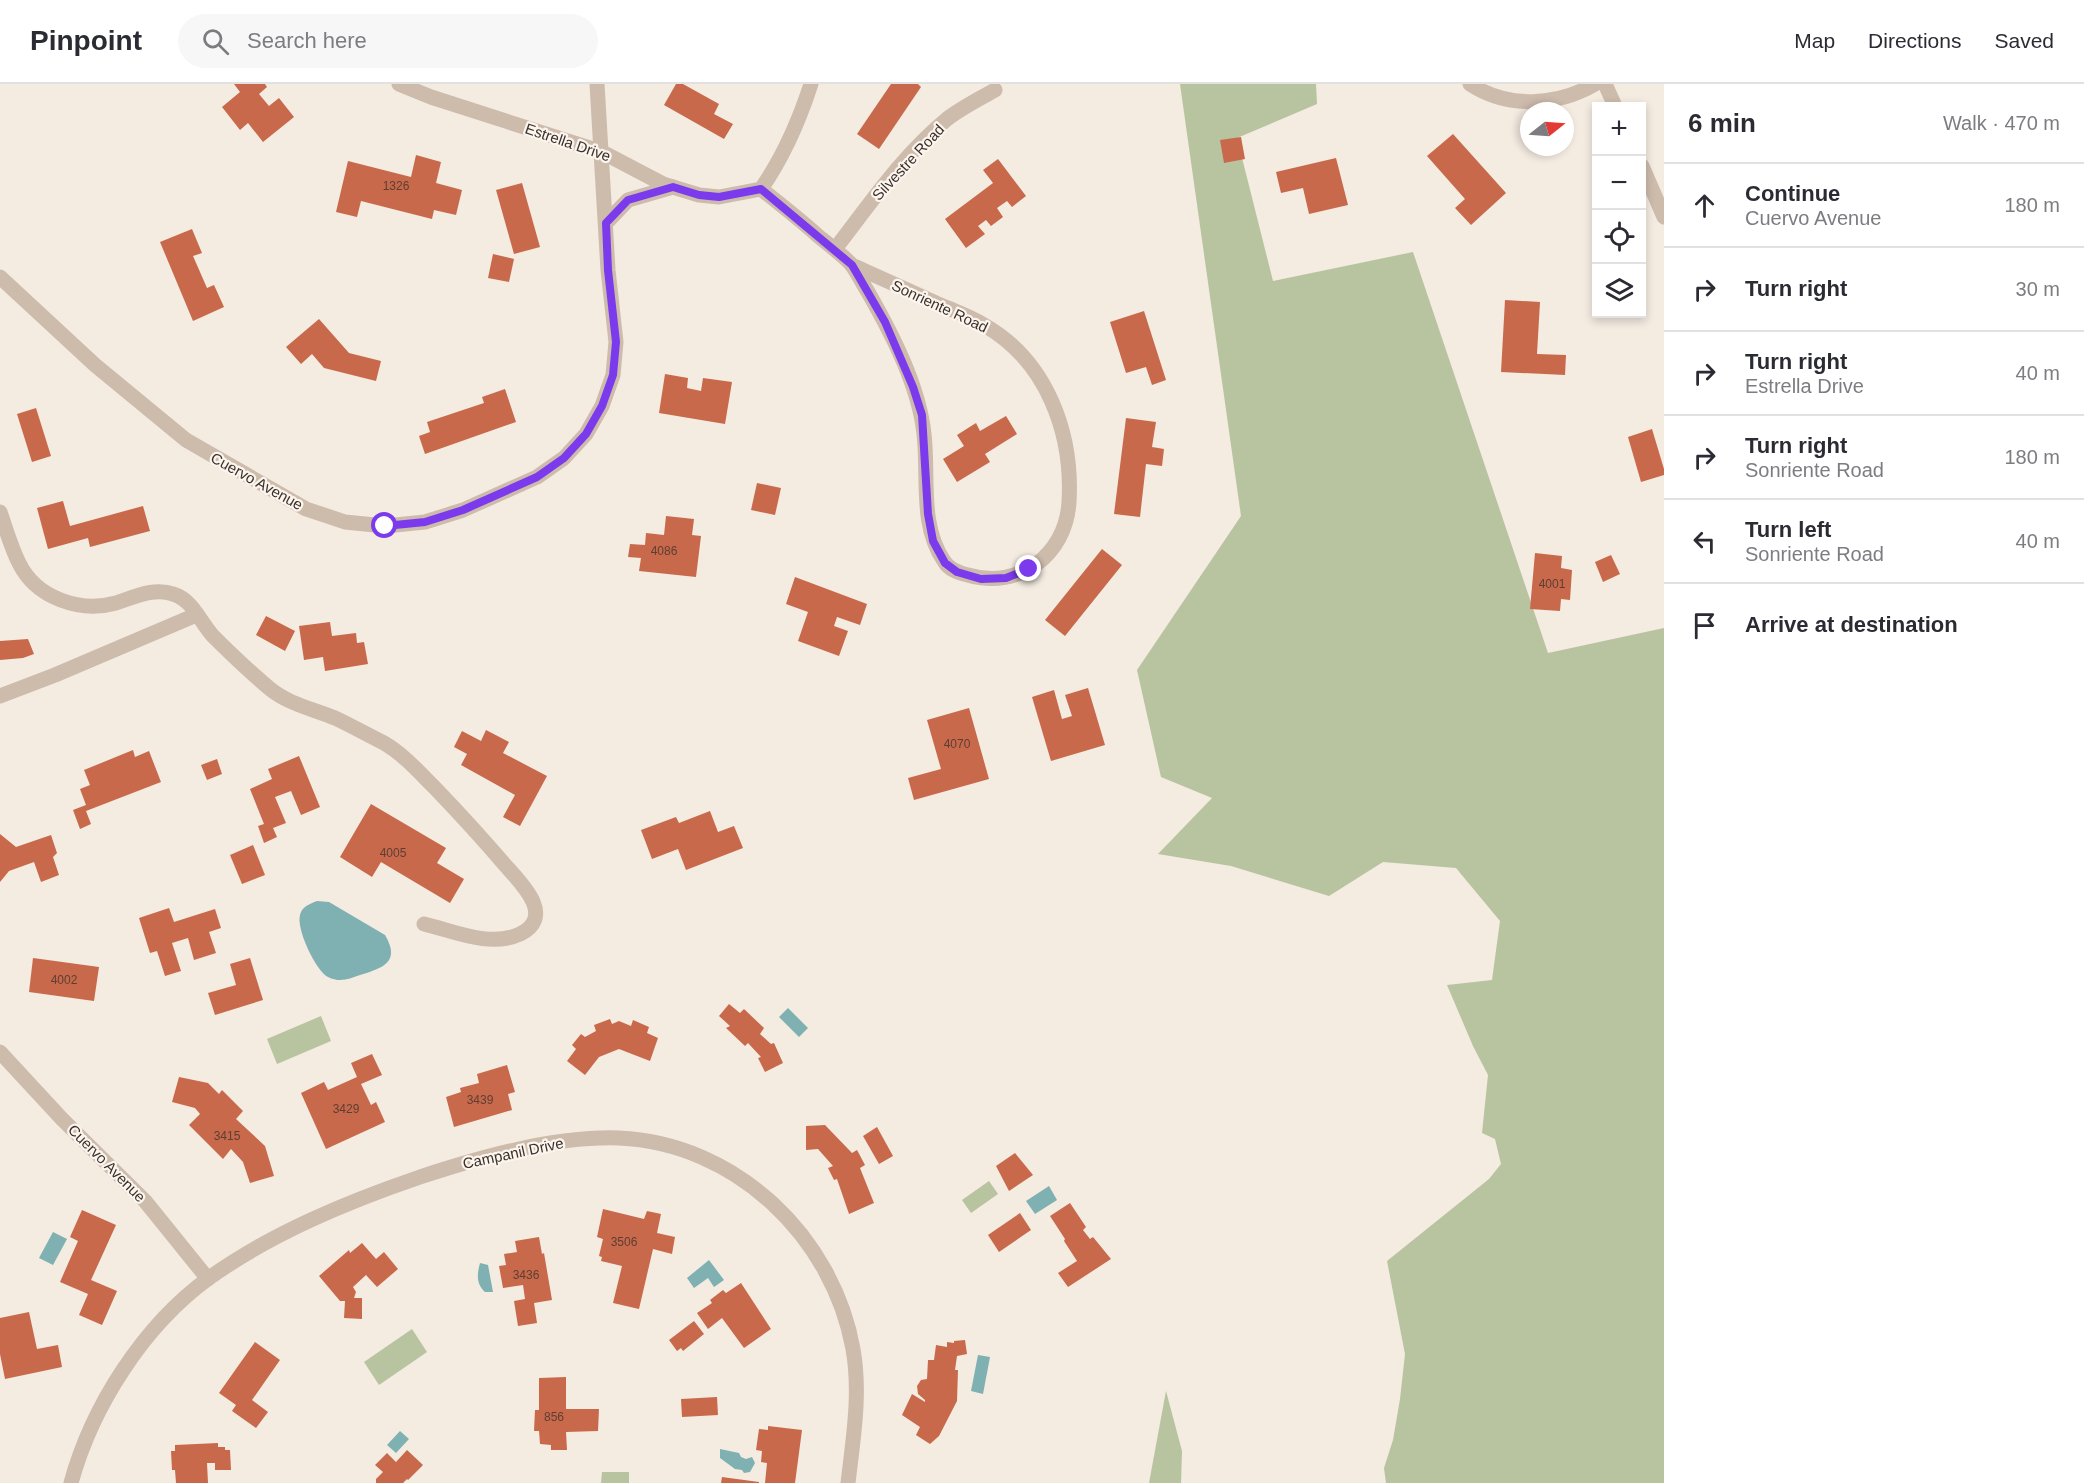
<!DOCTYPE html>
<html lang="en">
<head>
<meta charset="utf-8">
<style>
	body { margin:0; font-family:Helvetica,sans-serif; background:#f7f7f7; color:#2b2b33 }
	.controls { position:absolute; right:18px; top:18px; display:grid; overflow:hidden; border-radius:0px; box-shadow:0 3px 9px #0003 }
	.controls button { width:54px; height:54px; display:grid; place-items:center; padding:0; border:0; border-bottom:2px solid #e1e1e2; background:#fff; color:#2b2b33; font:30px sans-serif }
	.compass { position:absolute; left:1520px; top:18px; width:54px; height:54px; border-radius:50%; background:#fff; box-shadow:0 3px 9px #0003; rotate:73deg }
	.stop { position:absolute; width:18px; height:18px; margin:-14px; border:4px solid #7c3aed; border-radius:50%; background:#fff }
	.stop.end { background:#7c3aed; border-color:#fff; box-shadow:0 2px 6px #0008 }
	.list { margin:0; padding:0; list-style:none }
	h2 { display:flex; justify-content:space-between; align-items:center; height:78px; margin:0; padding:0 24px; font-size:26px }
	h2 small { font-size:20px; font-weight:400; color:#7c7c81 }
	.list li { display:grid; grid-template-columns:39px 1fr auto; gap:18px; align-items:center; box-sizing:border-box; height:84px; padding:0 24px; border-top:2px solid #e1e1e2 }
	.list b { display:block; font-size:22px; white-space:nowrap }
	.list p { margin:0; font-size:20px; white-space:nowrap; color:#7c7c81 }
	.list em { font-size:20px; font-style:normal; color:#7c7c81 }
	.icon { flex:none; width:33px; height:33px; fill:none; stroke:currentColor; stroke-width:2; stroke-linecap:round; stroke-linejoin:round }
	.map { position:relative; flex:none; width:1664px; height:1399px; overflow:hidden }
	header { display:flex; align-items:center; gap:36px; box-sizing:border-box; height:84px; padding:0 30px; background:#fff; border-bottom:2px solid #e1e1e2 }
	header strong { font-size:28px }
	nav { display:flex; gap:33px; margin-inline-start:auto; font-size:21px }
	.search { width:420px; height:54px; background:#f7f7f7; display:flex; align-items:center; gap:15px; box-sizing:border-box; padding:0 21px; border-radius:33px; color:#7c7c81; font-size:22px }
	main { display:flex }
	aside { flex:1; background:#fff }
	.map>svg:first-child { display:block }
	.green { fill:#b8c4a0 }
	.water { fill:#7fb0b2 }
	.building { fill:#c8694b }
	.lines { fill:none; stroke-linecap:round; stroke-linejoin:round }
	.minor { stroke:#cdbbac; stroke-width:15 }
	.route { stroke:#7c3aed; stroke-width:8 }
	.labels { text-anchor:middle; dominant-baseline:central; stroke-width:4.5; stroke-linejoin:round; paint-order:stroke }
	.number-label { font-size:12px; fill:#5e3e33 }
	.street-label { font-size:15px; fill:#3b302b; stroke:#fbf5ee }
</style>
</head>
<body>
<header>
<strong>Pinpoint</strong>
<div class="search"><svg class="icon" aria-label="search" viewBox="0 0 24 24"><circle cx="10" cy="10" r="6"/><path d="M15 15l6 6"/></svg>Search here</div>
<nav><a>Map</a><a>Directions</a><a>Saved</a></nav>
</header>
<main>
<div class="map">
<svg width="1664" height="1399" viewBox="0 0 1664 1399">
	<rect width="100%" height="100%" fill="#f4ebe1"/>
	<g class="green">
		<polygon points="1180,0 1316,0 1317,20 1237,54 1273,197 1413,168 1548,569 1664,544 1664,1399 1386,1399 1384,1384 1393,1356 1400,1315 1405,1270 1387,1177 1489,1095 1501,1080 1495,1055 1482,1049 1488,991 1473,962 1447,901 1492,896 1500,837 1456,784 1383,778 1329,812 1231,782 1158,770 1212,714 1161,693 1137,586 1241,432"/>
		<polygon points="321,932 331,957 277,980 267,955"/>
		<polygon points="989,1097 998,1110 971,1129 962,1116"/>
		<polygon points="412,1245 427,1268 379,1301 364,1278"/>
		<polygon points="1166,1307 1182,1367 1181,1399 1149,1399"/>
		<polygon points="602,1388 629,1388 629,1399 601,1399"/>
	</g>
	<g class="water">
		<path d="M 317,817 L 329,818 L 385,851 C 401,878 383,884 360,891 C 349,895 340,899 328,893 C 316,887 296,845 300,831 C 302,822 310,820 317,817 Z"/>
		<polygon points="788,924 808,944 799,953 779,933"/>
		<polygon points="1049,1102 1057,1116 1035,1130 1026,1117"/>
		<polygon points="53,1148 67,1155 53,1181 39,1174"/>
		<polygon points="709,1176 724,1196 714,1203 708,1194 694,1204 687,1194"/>
		<path d="M 480,1179 L 488,1181 L 493,1208 L 485,1208 C 476,1200 477,1190 480,1179 Z"/>
		<polygon points="978,1271 990,1273 983,1310 971,1307"/>
		<polygon points="400,1347 409,1355 396,1369 387,1361"/>
		<polygon points="720,1365 739,1369 741,1373 746,1375 752,1373 755,1379 750,1388 744,1389 742,1386 735,1385 720,1374"/>
	</g>
	<g class="building">
		<polygon points="234,0 265,0 267,3 259,10 269,22 279,14 294,33 263,58 248,39 240,46 222,23 240,8"/>
		<polygon points="676,0 683,0 719,20 714,30 733,40 724,55 664,21"/>
		<polygon points="891,0 918,0 921,3 879,65 857,50"/>
		<polygon points="1453,50 1506,109 1471,141 1455,124 1465,115 1427,72"/>
		<polygon points="1241,53 1245,75 1224,79 1220,56"/>
		<polygon points="416,71 441,78 436,99 462,106 456,131 434,126 432,135 361,117 357,133 336,128 348,77 411,93"/>
		<polygon points="1336,74 1348,121 1309,130 1303,104 1281,109 1276,88"/>
		<polygon points="998,75 1026,112 1012,123 1007,117 997,124 1003,133 991,142 986,136 978,142 985,150 966,164 945,135 993,99 983,86"/>
		<polygon points="522,99 540,163 514,170 496,106"/>
		<polygon points="192,145 202,169 193,172 207,204 214,201 224,223 193,237 160,158"/>
		<polygon points="493,170 514,175 509,198 488,194"/>
		<polygon points="1505,216 1540,218 1537,270 1566,271 1565,291 1501,288"/>
		<polygon points="1144,227 1166,296 1152,301 1146,283 1126,289 1110,238"/>
		<polygon points="319,235 349,269 381,277 376,297 324,284 312,270 301,280 286,263"/>
		<polygon points="665,290 688,294 687,304 701,307 703,294 732,298 725,340 659,329"/>
		<polygon points="505,305 516,338 425,370 419,352 430,348 427,338 484,319 482,313"/>
		<polygon points="36,324 51,372 32,378 17,330"/>
		<polygon points="1006,332 1017,350 985,370 990,378 957,398 943,375 964,362 957,351 976,339 980,347"/>
		<polygon points="1126,334 1156,338 1152,363 1164,365 1162,382 1146,380 1140,433 1114,430"/>
		<polygon points="1652,345 1664,385 1664,391 1641,398 1628,353"/>
		<polygon points="757,399 781,404 775,431 751,426"/>
		<polygon points="63,417 70,442 143,422 150,447 90,463 88,454 48,465 37,424"/>
		<polygon points="666,432 694,435 692,451 701,452 696,493 639,487 641,474 628,473 630,460 645,461 646,449 664,451"/>
		<polygon points="1102,465 1122,481 1065,552 1045,536"/>
		<polygon points="1535,469 1562,472 1561,484 1572,486 1570,516 1561,515 1560,527 1530,525"/>
		<polygon points="1611,471 1620,490 1603,498 1595,478"/>
		<polygon points="795,493 867,520 860,541 837,533 834,542 848,547 839,572 798,557 808,528 786,520"/>
		<polygon points="266,532 295,547 285,567 256,551"/>
		<polygon points="330,538 332,552 356,549 357,559 364,558 368,580 325,587 323,573 304,576 299,542"/>
		<polygon points="28,555 34,570 23,574 0,576 0,557"/>
		<polygon points="1088,604 1105,661 1051,677 1032,613 1054,606 1062,635 1072,632 1065,611"/>
		<polygon points="969,624 989,695 914,716 908,694 941,685 927,636"/>
		<polygon points="486,646 509,658 503,669 547,692 520,742 503,733 515,711 461,681 467,670 454,663 462,647 481,657"/>
		<polygon points="133,666 135,673 149,667 161,698 86,727 91,740 80,745 73,726 86,721 80,705 90,701 84,686"/>
		<polygon points="299,672 320,723 301,731 291,707 275,713 286,739 273,744 277,753 264,759 258,742 264,740 250,705 272,695 268,685"/>
		<polygon points="217,675 222,690 207,696 201,681"/>
		<polygon points="371,720 446,764 437,779 464,795 450,819 381,778 372,793 340,773"/>
		<polygon points="710,727 718,748 734,742 743,764 686,786 678,765 652,775 641,746 676,733 679,739"/>
		<polygon points="0,750 16,763 51,751 57,769 53,773 59,791 41,798 34,778 9,787 0,798"/>
		<polygon points="253,761 265,791 242,800 230,771"/>
		<polygon points="169,824 174,838 215,825 221,844 209,848 216,869 194,876 188,854 172,859 181,887 165,892 157,867 150,869 139,834"/>
		<polygon points="33,874 99,883 94,917 29,908"/>
		<polygon points="250,874 263,916 215,931 208,909 236,901 230,880"/>
		<polygon points="729,920 740,929 744,925 764,944 760,950 771,960 774,959 783,979 765,988 758,974 761,973 748,959 745,962 726,944 730,942 719,932"/>
		<polygon points="610,935 612,940 619,937 631,942 633,936 649,943 647,949 658,954 650,977 619,965 599,973 585,991 567,977 576,965 572,961 581,950 585,953 596,947 594,941"/>
		<polygon points="372,970 382,991 361,1000 371,1021 376,1018 385,1038 326,1065 301,1009 324,998 328,1006 357,993 351,979"/>
		<polygon points="507,981 515,1008 508,1010 512,1026 454,1043 446,1013 461,1008 460,1004 479,999 477,990"/>
		<polygon points="179,993 208,999 219,1010 222,1006 243,1027 236,1035 265,1062 274,1092 250,1099 243,1078 231,1065 223,1075 189,1041 200,1030 195,1024 172,1018"/>
		<polygon points="825,1041 852,1069 857,1066 865,1081 860,1084 874,1119 849,1130 837,1095 834,1096 828,1084 833,1082 818,1065 806,1066 806,1042"/>
		<polygon points="877,1043 893,1072 879,1080 863,1052"/>
		<polygon points="1015,1069 1033,1091 1009,1107 996,1082"/>
		<polygon points="1070,1119 1086,1143 1083,1146 1090,1155 1093,1153 1111,1175 1068,1203 1058,1189 1077,1177 1064,1157 1065,1155 1050,1132"/>
		<polygon points="603,1125 644,1135 647,1127 661,1130 657,1149 675,1153 672,1170 653,1165 639,1225 613,1219 622,1182 601,1177 602,1173 599,1172 603,1155 597,1153"/>
		<polygon points="82,1126 116,1141 91,1196 117,1207 102,1241 79,1231 88,1210 60,1198 78,1157 70,1153"/>
		<polygon points="1020,1129 1031,1146 999,1168 988,1151"/>
		<polygon points="539,1153 542,1170 544,1169 552,1216 534,1219 537,1239 518,1242 514,1217 525,1215 523,1201 503,1204 499,1182 506,1181 504,1170 517,1168 515,1157"/>
		<polygon points="362,1159 376,1175 384,1168 398,1185 377,1203 366,1191 353,1203 356,1208 354,1214 362,1214 362,1235 344,1234 345,1217 340,1217 319,1192 349,1166 350,1169"/>
		<polygon points="741,1199 771,1245 744,1264 722,1234 708,1245 697,1229 712,1219 710,1216 723,1206 726,1209"/>
		<polygon points="29,1228 37,1265 58,1261 62,1283 5,1295 0,1270 0,1234"/>
		<polygon points="694,1237 704,1250 683,1267 681,1264 677,1267 669,1256"/>
		<polygon points="965,1256 967,1270 957,1272 955,1286 958,1286 957,1317 939,1352 930,1360 916,1351 920,1343 902,1331 912,1310 925,1318 925,1316 918,1310 917,1302 921,1296 927,1295 928,1276 934,1276 936,1261 947,1263 947,1258 954,1259 954,1257"/>
		<polygon points="255,1258 280,1276 252,1316 268,1328 256,1344 232,1327 236,1321 219,1309"/>
		<polygon points="566,1293 566,1325 599,1325 598,1347 566,1348 567,1366 551,1366 551,1361 540,1360 539,1347 534,1347 535,1326 539,1326 539,1294"/>
		<polygon points="717,1313 718,1331 682,1333 681,1315"/>
		<polygon points="768,1342 802,1346 795,1399 765,1399 767,1379 761,1378 762,1367 756,1366 759,1345 768,1346"/>
		<polygon points="218,1359 218,1363 225,1363 225,1366 230,1366 231,1386 215,1386 215,1379 207,1379 208,1399 176,1399 175,1386 172,1386 171,1367 175,1367 175,1361"/>
		<polygon points="407,1366 423,1381 408,1396 407,1395 403,1399 376,1399 376,1395 383,1388 375,1381 387,1369 396,1378"/>
		<polygon points="722,1393 759,1398 759,1399 721,1399"/>
	</g>
	<g class="lines">
		<g class="minor">
			<path d="M 399,0 L 431,13 L 602,68 L 663,100 L 699,111 L 719,113 L 761,105 C 784,72 799,37 811,0"/>
			<path d="M 1470,0 C 1508,25 1557,22 1595,0"/>
			<polyline points="1605,0 1615,22"/>
			<polyline points="1642,82 1664,133"/>
			<path d="M 761,105 C 780,120 799,135 817,151 C 828,160 840,169 850,179 C 857,187 862,199 868,208 C 892,250 919,302 924,350 C 929,391 919,441 944,477 C 949,486 959,489 968,491 C 1019,506 1066,471 1069,418 C 1073,349 1047,277 984,241 C 969,232 952,226 936,219 C 908,206 880,194 852,181"/>
			<polyline points="606,139 628,116 673,103"/>
			<path d="M 835,165 C 870,120 902,72 947,35 C 961,24 979,15 995,6"/>
			<polyline points="0,193 95,281 186,356 306,425 345,438 385,442 425,438 463,426 537,393 564,374 586,350 602,322 613,291 616,258 608,186 597,0"/>
			<path d="M 0,428 C 6,445 11,463 19,479 C 36,514 80,529 116,519 C 134,513 155,503 173,510 C 193,516 200,538 213,552 C 231,570 250,588 269,604 C 288,620 313,625 335,634 C 352,642 368,651 384,659 C 403,670 419,688 435,704 C 459,729 482,754 505,781 C 521,799 556,832 520,850 C 490,864 454,847 424,840"/>
			<polyline points="0,612 55,591 196,531"/>
			<polyline points="0,968 62,1035 145,1117 208,1195"/>
			<path d="M 71,1399 C 92,1322 144,1241 209,1194 C 272,1149 347,1118 420,1093 C 481,1073 554,1052 619,1054 C 736,1059 833,1153 853,1265 C 861,1310 853,1355 848,1399"/>
		</g>
	</g>
	<g class="lines">
		<polyline class="route" points="385,442 425,438 463,426 537,393 564,374 586,350 602,322 613,291 616,258 608,186 606,139 628,116 673,103 699,111 719,113 761,105 852,181 885,238 913,303 922,331 928,430 933,457 945,479 957,488 981,495 1006,494 1029,485"/>
	</g>
	<g class="labels">
		<g class="number-label">
			<text x="396" y="102">1326</text>
			<text x="664" y="467">4086</text>
			<text x="1552" y="500">4001</text>
			<text x="957" y="660">4070</text>
			<text x="393" y="769">4005</text>
			<text x="64" y="896">4002</text>
			<text x="480" y="1016">3439</text>
			<text x="346" y="1025">3429</text>
			<text x="227" y="1052">3415</text>
			<text x="624" y="1158">3506</text>
			<text x="526" y="1191">3436</text>
			<text x="554" y="1333">856</text>
		</g>
		<g class="street-label">
			<text transform="translate(568 58) rotate(19)">Estrella Drive</text>
			<text transform="translate(908 78) rotate(-47)">Silvestre Road</text>
			<text transform="translate(940 222) rotate(25)">Sonriente Road</text>
			<text transform="translate(257 397) rotate(29)">Cuervo Avenue</text>
			<text transform="translate(513 1069) rotate(-12)">Campanil Drive</text>
			<text transform="translate(107 1079) rotate(45)">Cuervo Avenue</text>
		</g>
	</g>
</svg>
<div class="controls">
<button>+</button>
<button>−</button>
<button><svg class="icon" aria-label="locate" viewBox="0 0 24 24"><circle cx="12" cy="12" r="6"/><path d="M12 2v4M12 18v4M2 12h4M18 12h4"/></svg></button>
<button><svg class="icon" aria-label="layers" viewBox="0 0 24 24"><path d="M12 4l9 5-9 5-9-5zM3 14l9 5 9-5"/></svg></button>
</div>
<svg class="compass" viewBox="-18 -18 36 36"><path d="M0-13l5 13h-10z" fill="#e53935"/><path d="M0 13l5-13h-10z" fill="#7c7c81"/></svg>
<div class="stop" style="left:385px;top:442px"></div>
<div class="stop end" style="left:1029px;top:485px"></div>
</div>
<aside>
<h2>6 min<small>Walk · 470 m</small></h2>
<ul class="list">
<li><svg class="icon" aria-label="ahead" viewBox="0 0 24 24"><path d="M12 20V5M6 11l6-6 6 6"/></svg><div><b>Continue</b><p>Cuervo Avenue</p></div><em>180 m</em></li>
<li><svg class="icon" aria-label="right" viewBox="0 0 24 24"><path d="M7 20v-9h11M14 6l5 5-5 5"/></svg><div><b>Turn right</b></div><em>30 m</em></li>
<li><svg class="icon" aria-label="right" viewBox="0 0 24 24"><path d="M7 20v-9h11M14 6l5 5-5 5"/></svg><div><b>Turn right</b><p>Estrella Drive</p></div><em>40 m</em></li>
<li><svg class="icon" aria-label="right" viewBox="0 0 24 24"><path d="M7 20v-9h11M14 6l5 5-5 5"/></svg><div><b>Turn right</b><p>Sonriente Road</p></div><em>180 m</em></li>
<li><svg class="icon" aria-label="left" viewBox="0 0 24 24"><path d="M17 20v-9H6M10 6l-5 5 5 5"/></svg><div><b>Turn left</b><p>Sonriente Road</p></div><em>40 m</em></li>
<li><svg class="icon" aria-label="arrive" viewBox="0 0 24 24"><path d="M6 21V4h12l-3 4 3 4H6"/></svg><div><b>Arrive at destination</b></div></li>
</ul>
</aside>
</main>
</body>
</html>
